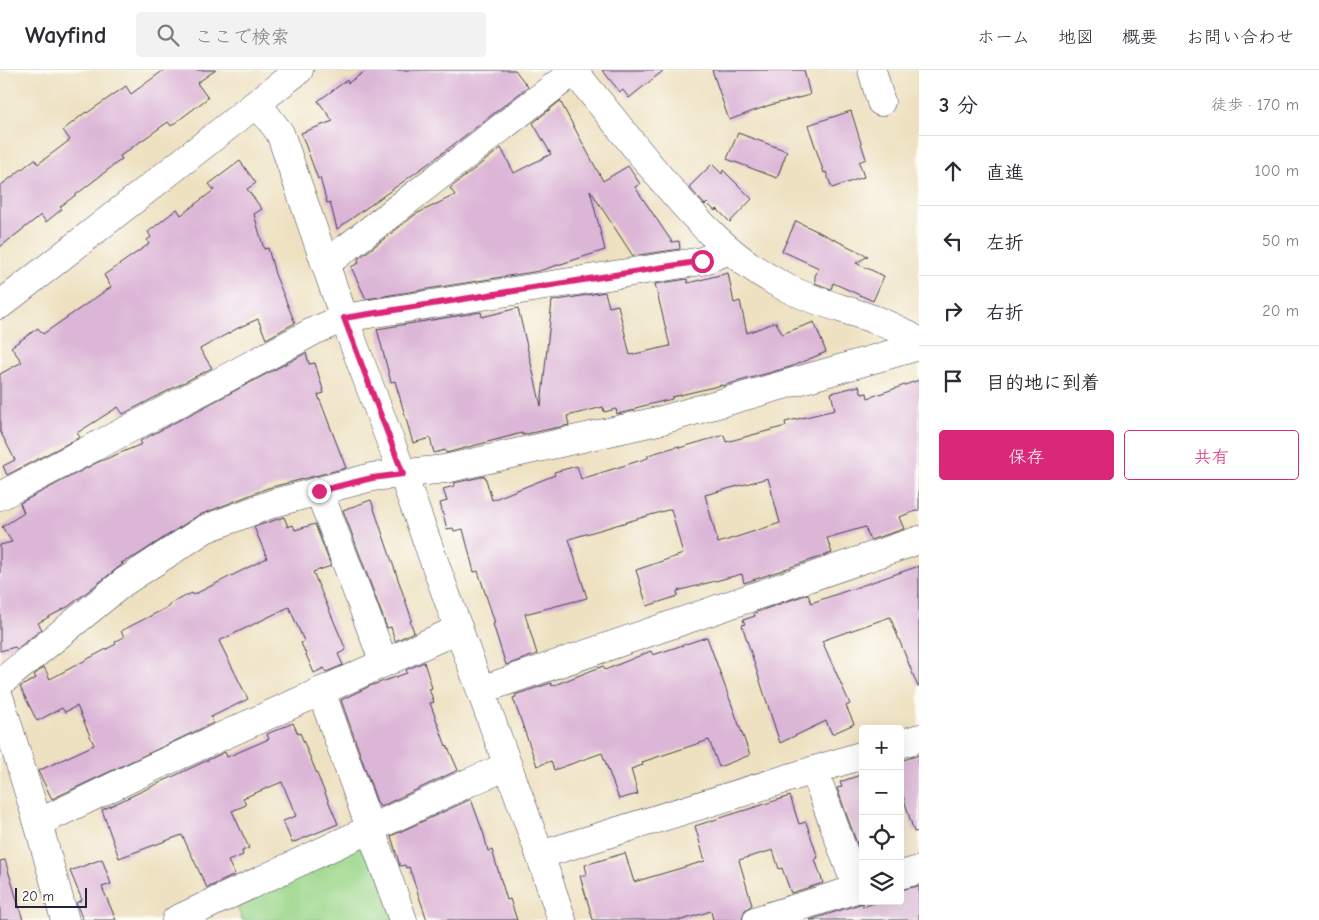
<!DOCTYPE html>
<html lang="ja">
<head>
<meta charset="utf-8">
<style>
	body { margin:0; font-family:"Comic Neue","Klee One",sans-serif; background:#f2f2f3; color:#2b2b33 }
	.controls { position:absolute; right:15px; bottom:15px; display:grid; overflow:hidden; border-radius:5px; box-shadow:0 5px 20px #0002 }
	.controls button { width:45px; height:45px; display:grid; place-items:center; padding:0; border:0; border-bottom:1px solid #e1e1e2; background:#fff; color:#2b2b33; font:25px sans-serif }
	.scale { position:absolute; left:15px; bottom:12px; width:72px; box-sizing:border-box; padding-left:5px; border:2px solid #22223b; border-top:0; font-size:14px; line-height:18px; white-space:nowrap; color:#22223b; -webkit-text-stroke:4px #fdfcf7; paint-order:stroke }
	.stop { position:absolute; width:15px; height:15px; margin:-11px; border:4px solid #db2777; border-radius:50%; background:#fff }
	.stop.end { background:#db2777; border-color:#fff; box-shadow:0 1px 5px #0008 }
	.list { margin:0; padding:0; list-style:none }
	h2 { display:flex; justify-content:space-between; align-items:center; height:65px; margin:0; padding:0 20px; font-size:21px }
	h2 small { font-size:16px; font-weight:400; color:#7c7c81 }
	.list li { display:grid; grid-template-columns:32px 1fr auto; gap:15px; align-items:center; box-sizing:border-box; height:70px; padding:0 20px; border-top:1px solid #e1e1e2 }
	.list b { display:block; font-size:19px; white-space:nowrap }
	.list em { font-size:16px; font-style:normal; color:#7c7c81 }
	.actions { display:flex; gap:10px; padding:15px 20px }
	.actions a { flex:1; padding:11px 0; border:1px solid #db2777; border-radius:5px; text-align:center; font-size:18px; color:#db2777 }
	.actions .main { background:#db2777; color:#fff }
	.icon { flex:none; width:28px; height:28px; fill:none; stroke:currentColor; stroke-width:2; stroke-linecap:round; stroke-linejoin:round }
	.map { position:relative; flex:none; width:919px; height:850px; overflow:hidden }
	header { display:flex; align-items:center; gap:30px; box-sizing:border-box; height:70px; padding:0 25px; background:#fff; border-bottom:1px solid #e1e1e2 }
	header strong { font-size:24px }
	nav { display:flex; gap:28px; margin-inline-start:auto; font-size:18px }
	.search { width:350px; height:45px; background:#f2f2f3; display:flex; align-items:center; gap:12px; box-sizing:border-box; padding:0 18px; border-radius:5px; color:#7c7c81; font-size:19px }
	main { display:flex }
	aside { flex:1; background:#fff }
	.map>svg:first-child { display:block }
	.green { fill:#9cd78b; stroke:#5f7c63 }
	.building { fill:#dcb6d7; fill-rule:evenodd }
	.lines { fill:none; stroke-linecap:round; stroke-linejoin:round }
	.minor-casing { stroke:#413f4f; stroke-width:29 }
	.minor { stroke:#fff; stroke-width:28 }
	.route { stroke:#db2777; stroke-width:6 }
</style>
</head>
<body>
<header>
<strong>Wayfind</strong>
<div class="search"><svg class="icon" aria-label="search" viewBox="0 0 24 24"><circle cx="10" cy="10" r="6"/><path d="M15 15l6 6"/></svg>ここで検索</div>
<nav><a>ホーム</a><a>地図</a><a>概要</a><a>お問い合わせ</a></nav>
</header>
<main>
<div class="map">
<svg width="919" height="850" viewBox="0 0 919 850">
	<rect width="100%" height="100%" fill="#fdfcf7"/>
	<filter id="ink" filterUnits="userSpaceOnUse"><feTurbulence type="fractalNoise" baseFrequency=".02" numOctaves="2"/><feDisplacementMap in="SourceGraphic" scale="10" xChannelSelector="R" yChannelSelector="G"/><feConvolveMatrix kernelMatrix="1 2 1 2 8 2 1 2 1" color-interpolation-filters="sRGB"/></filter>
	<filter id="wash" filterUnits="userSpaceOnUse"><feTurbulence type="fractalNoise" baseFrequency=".0096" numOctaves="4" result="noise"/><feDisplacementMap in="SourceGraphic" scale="20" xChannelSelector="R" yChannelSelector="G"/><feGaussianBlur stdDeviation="1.12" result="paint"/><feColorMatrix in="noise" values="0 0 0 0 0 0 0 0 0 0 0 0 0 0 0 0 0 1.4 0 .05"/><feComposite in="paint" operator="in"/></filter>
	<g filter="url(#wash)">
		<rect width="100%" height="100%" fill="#eee1c1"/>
		<polygon class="green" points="358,776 369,779 395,850 242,850 238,839 240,829"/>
		<g id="blocks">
			<g class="building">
				<polygon points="164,0 216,0 197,13 208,28 171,56 168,52 120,86 122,89 60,137 62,139 46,152 41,145 0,177 0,116 35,89 38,94 70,70 63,60 86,42 87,43 126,16 131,24"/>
				<polygon points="367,0 515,0 528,17 432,91 337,159 330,132 327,133 320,108 318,109 301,63 333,51 318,31 347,10 348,13"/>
				<polygon points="602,0 664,0 629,28 623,20 620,22"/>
				<polygon points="712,0 804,0 810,25 770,35 729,50"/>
				<polygon points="560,31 603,111 628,96 640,114 635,117 672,172 679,171 680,179 633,186 590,120 605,180 539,201 366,229 351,197 359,193 358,189 416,144 455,125 450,118 501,78 514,103 551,84 533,53"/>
				<polygon points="851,41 866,89 859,92 864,107 832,118 826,102 824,103 808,55"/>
				<polygon points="738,63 787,81 777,108 727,89"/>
				<polygon points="240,91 256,113 247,119 262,139 254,144 264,179 268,178 275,204 295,253 266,269 258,249 238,258 200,279 212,298 123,344 118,337 77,363 80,367 7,405 3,396 15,390 0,361 0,304 22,292 11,277 38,258 43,264 111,217 104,205 149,174 147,170 151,167 148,162 177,139 181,145 214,120 209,114"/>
				<polygon points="712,94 722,104 723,100 752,129 730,152 717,139 715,141 707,133 705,135 689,117"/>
				<polygon points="796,151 868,186 856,193 884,206 873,231 833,213 831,219 815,213 815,206 819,198 782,181"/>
				<polygon points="728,203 734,233 740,231 747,263 776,252 782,264 814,252 826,282 790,297 722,316 722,315 672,327 672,329 635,338 635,340 617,344 616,339 604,342 603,337 567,346 569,355 522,365 522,363 446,383 445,380 434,383 430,368 413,373 395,311 391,312 377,259 481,242 482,247 518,238 541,336 552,231 605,222 609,237 618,235 630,285 670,276 655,214 687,209 688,213"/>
				<polygon points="306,283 309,294 315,293 324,323 318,325 346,398 268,418 197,446 136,486 121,493 123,494 69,536 38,553 42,559 17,579 15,577 0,581 0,475 12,472 2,457 24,443 20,433 96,393 142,374 140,371"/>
				<path d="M 919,310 L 919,440 L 899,447 L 904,459 L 870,470 L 865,457 L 827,468 L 832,483 L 744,513 L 742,504 L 677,521 L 678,526 L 647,536 L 636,500 L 683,484 L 671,439 L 569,469 L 587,528 L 525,544 L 537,584 L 506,595 L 493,554 L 495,553 L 478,501 L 474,502 L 463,459 L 454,461 L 453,458 L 447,459 L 440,433 L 447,431 L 443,419 L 454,416 L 454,413 L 485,406 L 492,430 L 555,405 L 554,402 L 577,396 L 581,409 L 648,388 L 648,385 L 679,376 L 679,378 L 724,365 L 726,372 L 786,356 L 785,352 L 835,340 L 831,323 L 859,316 L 862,324 L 867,323 L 868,328 ZM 768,408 L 780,453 L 718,473 L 705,425 Z"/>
				<polygon points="371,430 412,550 410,551 414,562 395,571 391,557 387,558 343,440"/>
				<polygon points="284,447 288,457 293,455 295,460 315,454 331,496 313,502 346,580 338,584 343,595 326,602 324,598 314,603 301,573 304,571 289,537 219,571 248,629 211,647 213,653 52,729 38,701 94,675 77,636 65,642 62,638 37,651 20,617 36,608 34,605 44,597 50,609 116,574 115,572 124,567 121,561 170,536 169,534 192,523 193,525 267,488 254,457"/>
				<polygon points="919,496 919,617 918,617 890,547 824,570 822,571 850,634 846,636 854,654 832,664 826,651 780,673 742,555 745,554 743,550 755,546 754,543 808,524 811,533"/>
				<polygon points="707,567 750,685 719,697 709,670 642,692 643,695 631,699 638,724 619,729 602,683 554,700 551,691 537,696 513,628 516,627 515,625 551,613 552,616 603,596 605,600 651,581 653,585"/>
				<polygon points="424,592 432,618 429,619 434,632 430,633 446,676 447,675 458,700 380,737 377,732 341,630 370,616 407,603 406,600"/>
				<polygon points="293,653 298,664 300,663 338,754 292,773 283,751 296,746 282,712 243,728 246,735 232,741 249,778 242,781 243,785 228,791 235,805 207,818 182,765 119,788 102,740 225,682 227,687 269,669 267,664"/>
				<polygon points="919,685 919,761 914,762 900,716 900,691"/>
				<polygon points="863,704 863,785 861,785 837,718 842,717 840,712"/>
				<polygon points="790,726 799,754 806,752 818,788 815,789 823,813 791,823 782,798 779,799 773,780 739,790 752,835 745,840 742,850 713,850 711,841 682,850 593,850 580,806 587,804 585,795 625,783 634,812 705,791 695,756"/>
				<polygon points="471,729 484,765 488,781 492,780 507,830 510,829 517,850 427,850 409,797 406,798 405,795 400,796 391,766"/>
				<polygon points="102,789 111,814 102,817 116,850 83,850 76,833 82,830 70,801"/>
				<polygon points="5,790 23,850 0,850 0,791"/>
				<polygon points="919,816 919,850 810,850 863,833 863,837 880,831 900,831 900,820"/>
			</g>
		</g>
	</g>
	<g filter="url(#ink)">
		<use href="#blocks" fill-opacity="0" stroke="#413f4f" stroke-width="1"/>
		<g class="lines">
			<g class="minor-casing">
				<g id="minor">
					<path d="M 573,0 C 602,35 630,71 659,106 C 696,150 731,189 783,216 C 826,239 878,243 919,272"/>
					<polyline points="872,0 881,32"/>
					<polyline points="257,33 280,63 344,248 403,405 540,785 562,850"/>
					<polyline points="326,194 574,1"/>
					<polyline points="0,235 299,0"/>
					<polyline points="319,421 384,593"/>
					<polyline points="0,426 221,311 314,261 344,248 702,191 729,180"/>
					<polyline points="0,613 124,512 205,459 274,433 372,407 445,399 662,350 919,276"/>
					<polyline points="481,620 919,470"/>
					<polyline points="321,621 403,850"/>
					<polyline points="0,629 38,753 65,850"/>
					<polyline points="900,674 919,668"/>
					<polyline points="814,700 857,819"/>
					<polyline points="38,753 156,696 459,559"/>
					<polyline points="540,785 863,685"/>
					<polyline points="900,805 919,800"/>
					<polyline points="176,850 470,712 508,696"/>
					<polyline points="757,850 863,817"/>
				</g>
			</g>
			<use href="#minor" class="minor"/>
		</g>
	</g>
	<g class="lines" filter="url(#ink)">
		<polyline class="route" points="319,421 372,408 403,404 344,248 702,191"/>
	</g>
</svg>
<div class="controls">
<button>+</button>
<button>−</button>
<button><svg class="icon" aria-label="locate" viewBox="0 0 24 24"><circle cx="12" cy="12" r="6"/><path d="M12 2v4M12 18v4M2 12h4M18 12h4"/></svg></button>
<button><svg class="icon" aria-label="layers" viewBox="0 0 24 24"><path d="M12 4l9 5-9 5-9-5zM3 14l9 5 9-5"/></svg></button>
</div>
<div class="scale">20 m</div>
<div class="stop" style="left:702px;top:191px"></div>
<div class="stop end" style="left:319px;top:421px"></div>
</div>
<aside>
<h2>3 分<small>徒歩 · 170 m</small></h2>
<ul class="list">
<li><svg class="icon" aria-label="ahead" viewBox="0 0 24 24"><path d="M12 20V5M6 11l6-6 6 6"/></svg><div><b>直進</b></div><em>100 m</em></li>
<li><svg class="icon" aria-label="left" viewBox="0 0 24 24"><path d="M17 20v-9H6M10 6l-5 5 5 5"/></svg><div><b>左折</b></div><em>50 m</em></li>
<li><svg class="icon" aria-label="right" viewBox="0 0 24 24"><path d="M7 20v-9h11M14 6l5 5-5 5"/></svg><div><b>右折</b></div><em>20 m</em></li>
<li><svg class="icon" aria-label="arrive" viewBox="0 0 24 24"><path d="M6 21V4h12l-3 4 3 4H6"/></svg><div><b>目的地に到着</b></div></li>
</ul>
<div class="actions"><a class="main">保存</a><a>共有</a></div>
</aside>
</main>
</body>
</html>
